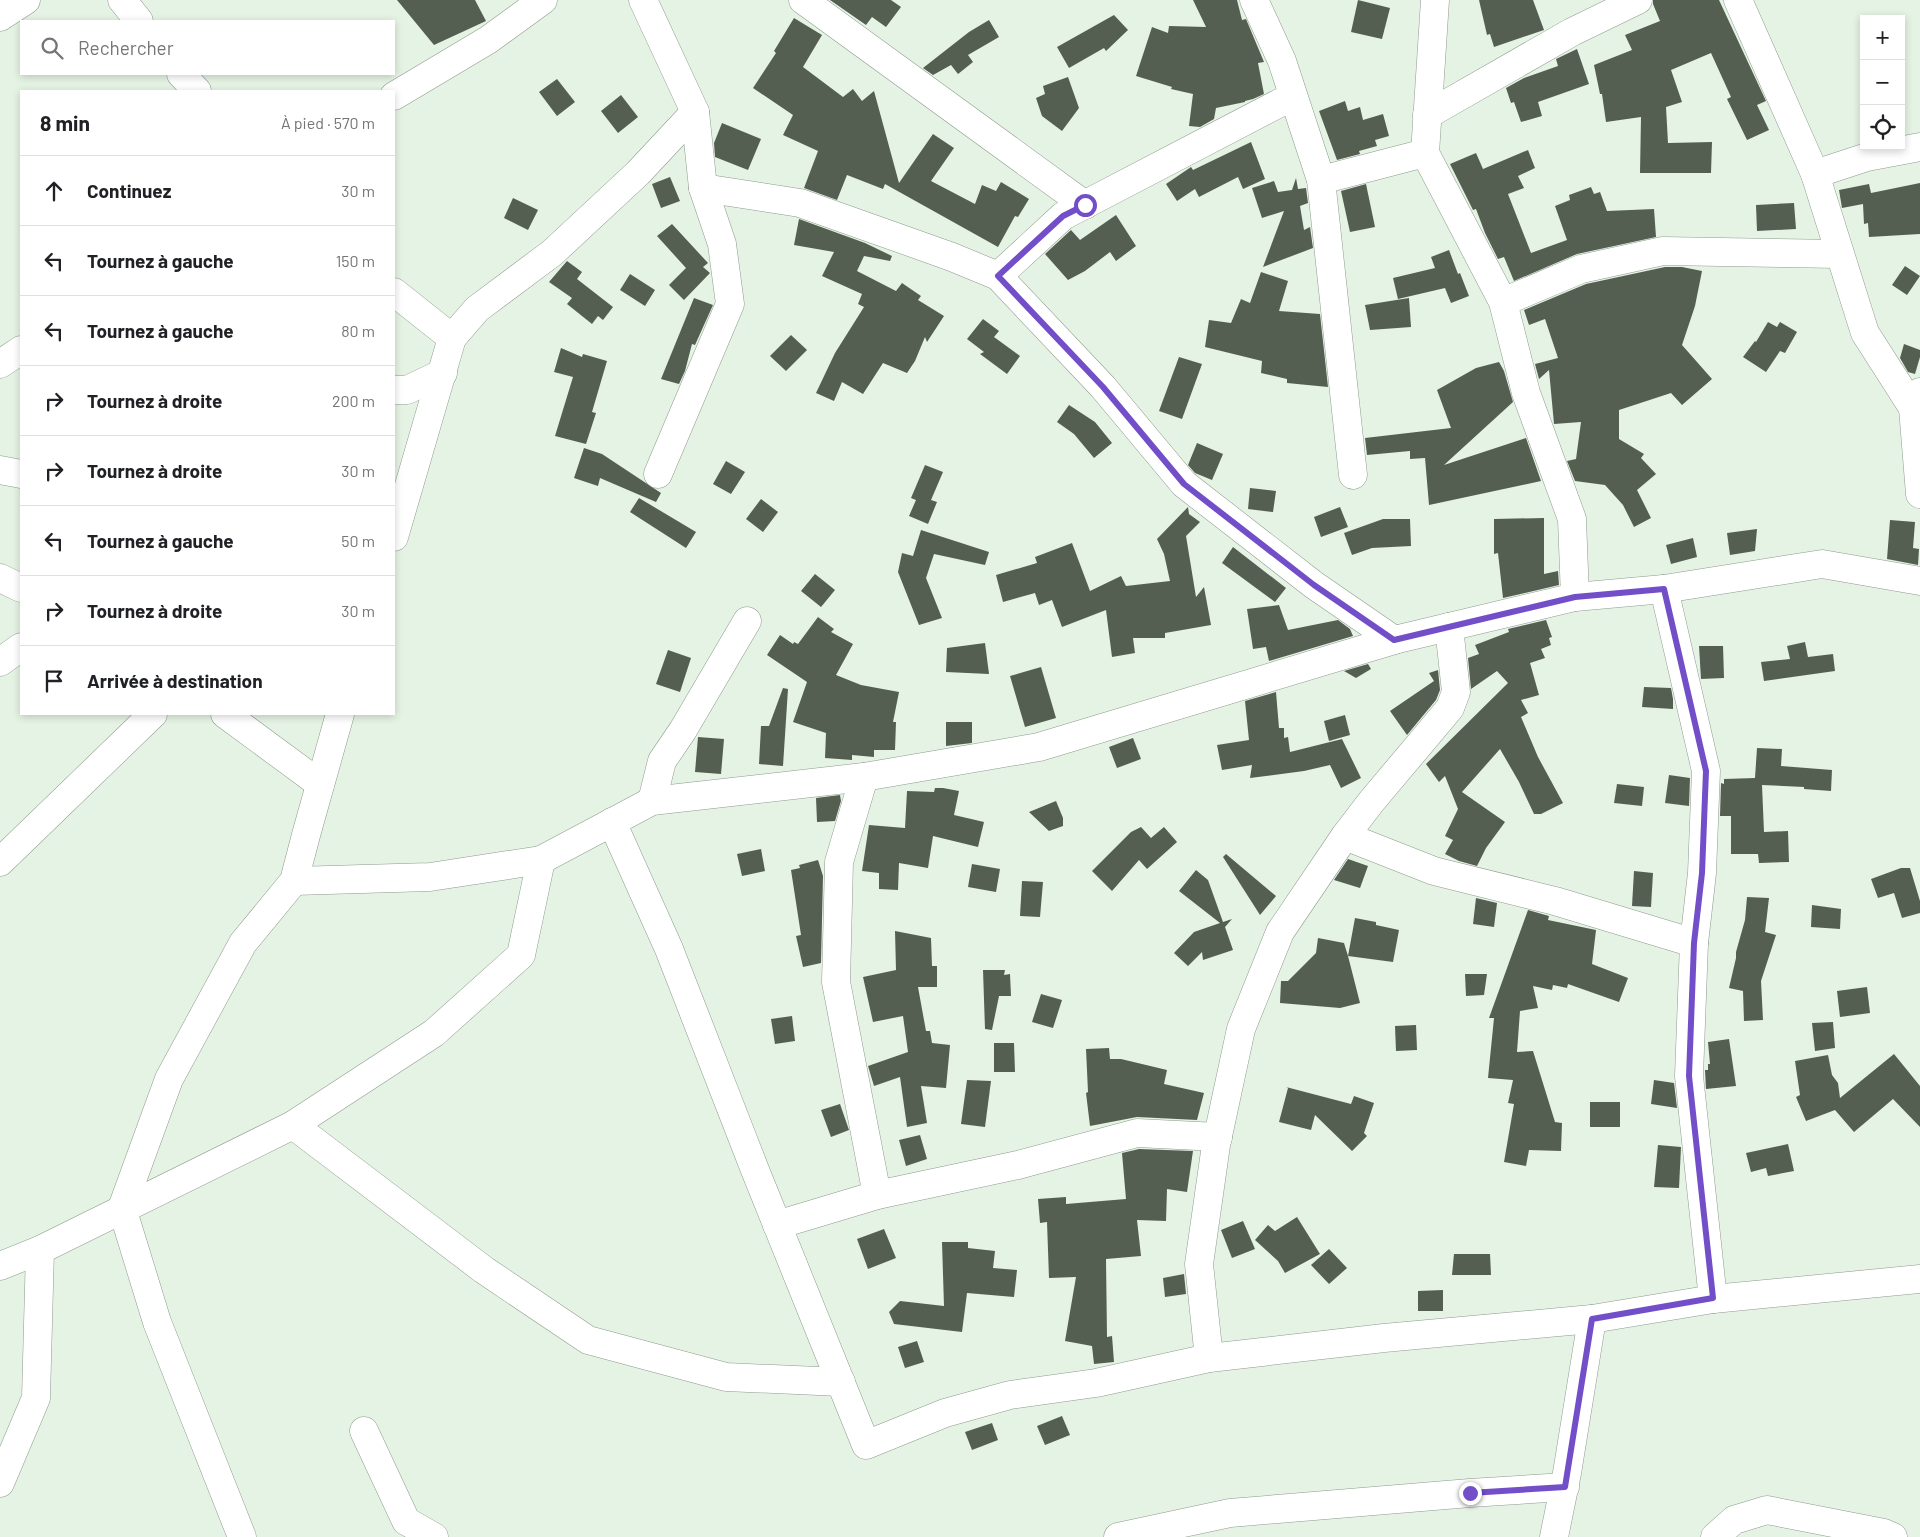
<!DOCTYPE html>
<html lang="fr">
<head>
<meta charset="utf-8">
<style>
	body { margin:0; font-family:Barlow,sans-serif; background:#f2f2f2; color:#202124 }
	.controls { position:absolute; right:15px; top:15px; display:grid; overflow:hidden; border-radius:0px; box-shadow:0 2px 8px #0003 }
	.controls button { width:45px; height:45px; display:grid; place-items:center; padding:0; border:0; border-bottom:1px solid #e0e0e0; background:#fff; color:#202124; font:25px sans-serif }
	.stop { position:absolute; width:15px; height:15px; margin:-11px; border:4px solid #724fc9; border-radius:50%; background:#fff }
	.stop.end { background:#724fc9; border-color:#fff; box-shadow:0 1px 5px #0008 }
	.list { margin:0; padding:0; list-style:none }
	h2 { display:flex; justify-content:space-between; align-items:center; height:65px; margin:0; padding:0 20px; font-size:21px }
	h2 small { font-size:16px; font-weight:400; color:#757577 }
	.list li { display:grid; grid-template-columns:32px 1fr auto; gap:15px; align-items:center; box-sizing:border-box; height:70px; padding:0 20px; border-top:1px solid #e0e0e0 }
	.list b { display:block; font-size:19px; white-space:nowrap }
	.list em { font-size:16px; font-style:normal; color:#757577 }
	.icon { flex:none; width:28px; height:28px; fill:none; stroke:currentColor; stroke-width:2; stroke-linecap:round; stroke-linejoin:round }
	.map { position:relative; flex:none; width:1920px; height:1537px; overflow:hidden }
	.search { position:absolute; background:#fff; box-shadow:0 2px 8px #0003; left:20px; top:20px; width:375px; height:55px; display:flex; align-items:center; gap:12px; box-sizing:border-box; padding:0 18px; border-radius:0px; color:#757577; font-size:19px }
	.panel { position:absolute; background:#fff; box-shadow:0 2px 8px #0003; left:20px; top:90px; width:375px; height:625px; border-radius:0px }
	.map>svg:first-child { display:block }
	.building { fill:#545f52 }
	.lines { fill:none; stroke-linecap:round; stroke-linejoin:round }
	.minor-casing { stroke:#8e9b8d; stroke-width:29 }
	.minor { stroke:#fff; stroke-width:28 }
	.route { stroke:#724fc9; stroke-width:6 }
</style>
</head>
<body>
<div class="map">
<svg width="1920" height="1537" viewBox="0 0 1920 1537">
	<rect width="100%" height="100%" fill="#e5f3e4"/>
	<g class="building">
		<polygon points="397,0 475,0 486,21 434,45"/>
		<polygon points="830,0 891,0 901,7 886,27 872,17 866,25"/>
		<polygon points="1193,0 1237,0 1242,20 1246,19 1264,62 1258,63 1264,94 1253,99 1245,101 1245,102 1216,108 1214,119 1200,127 1189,126 1193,94 1171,89 1172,87 1136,76 1152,27 1168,33 1169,26 1206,27"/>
		<polygon points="1358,0 1390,8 1382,39 1351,32"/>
		<polygon points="1479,0 1533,0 1544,30 1494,47 1490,34 1487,35"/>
		<polygon points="1653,0 1719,0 1766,101 1757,105 1769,130 1747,140 1727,99 1731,97 1711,53 1671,70 1682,102 1666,107 1668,143 1712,142 1711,173 1640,173 1641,117 1606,122 1602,94 1600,94 1594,65 1632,50 1625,35 1660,21 1653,4"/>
		<polygon points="1114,15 1128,30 1106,51 1104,48 1069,68 1057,47"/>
		<polygon points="794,18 822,35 803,67 843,97 853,89 862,101 874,91 899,183 933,134 954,148 931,181 975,204 982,185 996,191 1001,182 1029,199 1018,217 1015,216 998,247 885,184 883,189 847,175 837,200 804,188 818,151 783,135 793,115 753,88 776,53 774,51"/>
		<polygon points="989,20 999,37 968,55 973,62 958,74 951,65 933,75 923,68 969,32"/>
		<polygon points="1577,49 1589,84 1538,102 1542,116 1521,122 1514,102 1511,103 1506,88 1524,78 1558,66 1556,59"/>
		<polygon points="1068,77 1079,108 1062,131 1042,116 1036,98 1045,94 1043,86"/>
		<polygon points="557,79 575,102 557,116 539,92"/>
		<polygon points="621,95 638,117 618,133 601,111"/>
		<polygon points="1345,101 1348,111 1360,107 1363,120 1383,114 1389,136 1375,140 1377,146 1359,151 1360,154 1337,160 1319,111"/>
		<polygon points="722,123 761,139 748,170 715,157 714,143"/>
		<polygon points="1251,142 1265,179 1243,189 1238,177 1199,197 1195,189 1177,201 1166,184 1191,167 1193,170"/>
		<polygon points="1528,150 1535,168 1518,176 1524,188 1508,194 1531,253 1567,240 1555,206 1570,200 1569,195 1591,187 1594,194 1600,192 1607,211 1654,209 1656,237 1577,254 1514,281 1504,257 1498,259 1485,233 1476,209 1473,210 1450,164 1476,153 1483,169"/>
		<polygon points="670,177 680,201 661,208 652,184"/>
		<polygon points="1296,178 1298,189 1306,188 1308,203 1300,206 1304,230 1310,227 1313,248 1263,267 1284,211 1262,218 1252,188 1274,181 1278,192 1292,190"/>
		<polygon points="1920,183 1920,234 1869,237 1868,223 1864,224 1863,204 1842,208 1839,190 1869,184 1871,193"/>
		<polygon points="1366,184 1375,227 1350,232 1341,191"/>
		<polygon points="513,198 538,210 528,230 504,218"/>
		<polygon points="1794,203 1796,229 1757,231 1756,205"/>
		<polygon points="1116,215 1136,246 1116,261 1110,252 1085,271 1068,280 1045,254 1071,230 1080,240"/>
		<polygon points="799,219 865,243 892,256 890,261 864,256 857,271 896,291 902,283 921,296 918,300 944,316 927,342 925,337 915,361 907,373 883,363 863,394 842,382 834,401 816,393 835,353 864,307 858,304 862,294 822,276 834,252 794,245"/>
		<polygon points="672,224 708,263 703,267 710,273 684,300 669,285 686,268 657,236"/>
		<polygon points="1449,250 1458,274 1460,273 1469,296 1451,303 1445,288 1398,299 1393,278 1435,268 1431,257"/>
		<polygon points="567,261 582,272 577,279 613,307 603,320 598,316 592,324 567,304 572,298 549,282"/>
		<polygon points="1905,266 1920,276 1907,295 1892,285"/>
		<polygon points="1665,267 1682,267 1702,271 1695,306 1682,345 1712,379 1682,405 1671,393 1619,410 1619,439 1644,454 1641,458 1656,474 1637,490 1651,518 1634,527 1623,505 1605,485 1575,481 1567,461 1576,459 1581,422 1554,424 1549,370 1539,379 1535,364 1558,358 1545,319 1529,325 1524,310 1586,284"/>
		<polygon points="1261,272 1288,281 1279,311 1320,314 1328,387 1287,383 1287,379 1261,373 1262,361 1205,347 1209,320 1231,323 1241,299 1250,303"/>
		<polygon points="630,274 655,290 645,306 620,290"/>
		<polygon points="694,298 713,305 695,345 692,344 685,371 679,384 661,379"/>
		<polygon points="1409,298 1411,327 1370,330 1365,305"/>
		<polygon points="983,319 999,331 994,337 1020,356 1007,374 980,354 984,352 967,339"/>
		<polygon points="1768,322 1777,327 1780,322 1797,332 1785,353 1780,351 1766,372 1743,357 1755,341 1756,342"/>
		<polygon points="791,335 807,350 786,371 770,356"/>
		<polygon points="1904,344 1920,350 1920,357 1915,374 1908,372 1900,358"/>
		<polygon points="561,348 582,357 583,354 607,361 592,412 596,413 586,444 555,436 573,377 554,372"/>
		<polygon points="1179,357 1202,364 1182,419 1159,411"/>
		<polygon points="1499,362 1504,371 1513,402 1444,465 1526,438 1541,481 1429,505 1425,458 1410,459 1410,451 1367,455 1365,438 1451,428 1437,390 1476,368"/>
		<polygon points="1069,405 1095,422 1112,443 1094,458 1074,434 1057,422"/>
		<polygon points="1197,443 1223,454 1212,480 1195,473 1188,465"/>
		<polygon points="584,448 602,454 661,493 656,502 600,478 598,486 574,478"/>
		<polygon points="726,461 745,472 731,494 713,484"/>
		<polygon points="925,465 943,472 931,500 937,502 928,524 909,516 916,500 911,498"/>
		<polygon points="1250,488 1276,491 1273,512 1248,509"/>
		<polygon points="639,498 696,532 686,548 630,512"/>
		<polygon points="761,499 778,512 763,532 746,519"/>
		<polygon points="1188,507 1189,514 1200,522 1186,536 1196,597 1204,587 1211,625 1165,633 1165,638 1133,638 1135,653 1112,657 1106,610 1062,627 1052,600 1039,605 1035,593 1003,602 996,575 1037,563 1035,557 1072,543 1090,591 1121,576 1126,586 1170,581 1164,554 1157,539"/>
		<polygon points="1340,507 1348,527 1321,537 1314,517"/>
		<polygon points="1544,518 1544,574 1558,571 1559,585 1503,598 1498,553 1494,554 1494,519"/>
		<polygon points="1383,519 1410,519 1411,546 1372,548 1352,555 1344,533"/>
		<polygon points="1890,520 1915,522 1913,548 1919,549 1918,565 1887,559"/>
		<polygon points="1757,529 1755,551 1730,555 1727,533"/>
		<polygon points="921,530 989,552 985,565 934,554 926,578 942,618 919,625 898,572 902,553 913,556"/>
		<polygon points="1693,538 1697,557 1671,564 1666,545"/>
		<polygon points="1233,547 1286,588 1275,602 1222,563"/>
		<polygon points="815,574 835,590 821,607 801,591"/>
		<polygon points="1279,605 1288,630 1338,620 1350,629 1353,636 1269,661 1266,647 1253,649 1247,609"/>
		<polygon points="818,617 834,629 831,632 853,644 836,675 861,685 899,692 893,722 896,722 895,750 874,750 874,757 852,755 852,760 825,758 826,733 793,722 807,682 767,655 780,635 793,644 794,642 798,644"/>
		<polygon points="1546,620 1552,637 1549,638 1551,645 1541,649 1545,658 1530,663 1539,695 1521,700 1528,713 1521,717 1538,757 1563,803 1541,814 1534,814 1519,782 1500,749 1462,792 1505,822 1486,848 1477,866 1459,861 1445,854 1453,840 1445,836 1458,809 1445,776 1439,782 1426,764 1508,683 1497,671 1471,689 1468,658 1479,654 1475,645 1509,632 1508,629"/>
		<polygon points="1805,642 1808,657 1833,654 1835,671 1764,681 1761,662 1790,659 1787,646"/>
		<polygon points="985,643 989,674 946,672 947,648"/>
		<polygon points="1699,646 1723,646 1724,678 1701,679"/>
		<polygon points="668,650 691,658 680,692 656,684"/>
		<polygon points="1368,664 1371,669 1356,678 1344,671"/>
		<polygon points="1041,667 1056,718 1025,727 1010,676"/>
		<polygon points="1438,670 1440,690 1436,700 1407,735 1390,711 1434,681 1429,673"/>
		<polygon points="1644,687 1671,688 1673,699 1673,709 1642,707"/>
		<polygon points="783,688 788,689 783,766 759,764 761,726 769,726"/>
		<polygon points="1276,692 1279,728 1284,728 1284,738 1288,737 1290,752 1342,739 1361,778 1341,788 1330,765 1304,771 1250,778 1252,765 1222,770 1217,745 1249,740 1245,701"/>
		<polygon points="1345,715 1350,735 1329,741 1324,721"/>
		<polygon points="946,722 972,722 972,743 946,746"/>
		<polygon points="698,737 724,739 721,774 695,772"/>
		<polygon points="1133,738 1141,759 1117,768 1109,747"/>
		<polygon points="1757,748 1782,749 1781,766 1832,770 1831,791 1804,789 1804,787 1762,785 1764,832 1788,831 1789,862 1759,863 1758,854 1731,854 1731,816 1720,816 1721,783 1724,784 1724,779 1755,778"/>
		<polygon points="1669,775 1690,778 1689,806 1665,803"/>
		<polygon points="1617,784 1644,787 1642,806 1614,803"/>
		<polygon points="935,788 943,788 959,791 954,815 984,822 978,847 933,836 928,868 899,863 898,890 879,889 879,873 862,871 869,825 905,828 907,791 934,792"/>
		<polygon points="840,795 841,801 835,821 817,822 816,798"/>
		<polygon points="1056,801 1063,818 1063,826 1049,831 1029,812"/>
		<polygon points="1141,827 1151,838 1164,827 1177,842 1147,869 1139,860 1112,891 1092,871 1131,832"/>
		<polygon points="761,849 765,871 742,876 737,854"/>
		<polygon points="1226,854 1276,896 1260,915 1223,857"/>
		<polygon points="1348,859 1368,866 1360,888 1334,880"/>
		<polygon points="818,860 823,876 821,963 803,967 796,936 801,935 791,870 800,868 799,865"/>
		<polygon points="972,864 1000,869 996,892 968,887"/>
		<polygon points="1901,868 1910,868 1920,901 1920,913 1902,918 1894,893 1878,898 1871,879"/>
		<polygon points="1196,870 1208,880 1223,922 1232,919 1225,927 1233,950 1203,960 1202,952 1188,966 1174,953 1194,932 1220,923 1179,891"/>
		<polygon points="1634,871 1653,873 1651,907 1632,906"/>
		<polygon points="1022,881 1043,882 1040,917 1020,916"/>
		<polygon points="1747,897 1769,898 1765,932 1776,935 1761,981 1763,1020 1744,1021 1743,991 1729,988 1736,958 1736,952 1745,920"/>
		<polygon points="1476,898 1497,903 1494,927 1473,924"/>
		<polygon points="1812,905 1841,909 1840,929 1811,927"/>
		<polygon points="1528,910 1549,916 1548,920 1596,930 1592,964 1628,978 1619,1002 1568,984 1567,988 1553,985 1552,990 1533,986 1538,1008 1520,1011 1517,1052 1533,1051 1555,1122 1562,1123 1561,1151 1529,1150 1526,1166 1504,1162 1514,1104 1508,1103 1513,1080 1488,1078 1494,1018 1489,1018"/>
		<polygon points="1355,918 1376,922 1376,925 1399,930 1393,962 1348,956 1360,1003 1340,1008 1280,1003 1281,981 1288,981 1316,953 1318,938 1344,943 1348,956"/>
		<polygon points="895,931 931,938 932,966 937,966 937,987 918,987 926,1031 930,1031 932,1043 950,1045 946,1088 921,1086 927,1123 907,1127 900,1077 874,1086 868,1066 908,1052 903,1016 873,1022 863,977 896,970"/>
		<polygon points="983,970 1005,970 1004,975 1010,974 1011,996 999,996 992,1030 985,1029"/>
		<polygon points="1465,974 1487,974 1484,995 1466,996"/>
		<polygon points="1867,987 1870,1013 1840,1017 1837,991"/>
		<polygon points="1041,994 1062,1000 1053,1028 1032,1022"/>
		<polygon points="792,1016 795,1041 775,1044 771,1019"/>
		<polygon points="1833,1022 1835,1048 1815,1051 1812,1023"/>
		<polygon points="1416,1025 1417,1050 1396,1051 1395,1026"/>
		<polygon points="1729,1039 1736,1086 1706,1089 1705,1070 1708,1070 1708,1064 1710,1064 1708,1042"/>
		<polygon points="994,1043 1014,1043 1015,1072 994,1072"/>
		<polygon points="1109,1048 1110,1059 1121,1059 1167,1070 1164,1084 1204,1093 1197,1120 1137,1117 1090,1126 1086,1093 1088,1092 1086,1049"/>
		<polygon points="1894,1054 1920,1086 1920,1127 1893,1099 1854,1132 1835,1110 1806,1121 1796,1097 1800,1095 1795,1061 1828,1055 1832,1075 1838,1083 1840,1098"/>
		<polygon points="967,1080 991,1081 985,1127 961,1124"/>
		<polygon points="1654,1080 1674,1083 1677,1108 1651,1104"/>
		<polygon points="1286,1087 1351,1104 1354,1096 1374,1103 1364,1133 1367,1136 1352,1151 1315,1115 1311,1130 1279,1122 1288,1088"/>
		<rect x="1590" y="1102" width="30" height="25"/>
		<polygon points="840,1104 849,1130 831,1137 821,1110"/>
		<polygon points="920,1135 927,1159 906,1166 899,1140"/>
		<polygon points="1788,1144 1794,1171 1768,1176 1766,1168 1751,1172 1746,1153"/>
		<polygon points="1658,1145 1681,1147 1679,1188 1654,1187"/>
		<polygon points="1139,1149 1193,1151 1187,1192 1167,1189 1166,1221 1137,1220 1141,1256 1106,1259 1107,1337 1112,1336 1114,1362 1094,1364 1092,1346 1065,1341 1076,1277 1049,1278 1047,1222 1040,1223 1038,1199 1066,1197 1066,1204 1126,1199 1122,1153"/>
		<polygon points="1297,1217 1320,1254 1285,1273 1278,1261 1255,1240 1268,1225 1275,1231"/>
		<polygon points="1243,1221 1255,1249 1232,1258 1221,1230"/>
		<polygon points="884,1229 896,1258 868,1269 857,1239"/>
		<polygon points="942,1242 968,1242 968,1248 995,1251 993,1268 1017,1270 1014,1297 967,1293 962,1332 894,1324 889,1312 900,1301 944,1306"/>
		<polygon points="1329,1249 1347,1268 1329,1284 1311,1265"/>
		<polygon points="1454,1254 1490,1254 1491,1275 1452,1275"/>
		<polygon points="1184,1274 1186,1294 1165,1297 1163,1278"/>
		<polygon points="1443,1290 1443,1311 1418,1311 1418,1291"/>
		<polygon points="917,1341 924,1362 905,1368 898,1347"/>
		<polygon points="1062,1416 1070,1435 1045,1445 1037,1426"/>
		<polygon points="992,1423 998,1440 972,1450 965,1432"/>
	</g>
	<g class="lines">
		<g class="minor-casing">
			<g id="minor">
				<polyline points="122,0 139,21"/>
				<polyline points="643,0 695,112 703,188 722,244 730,304 658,474"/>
				<polyline points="803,0 1085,205"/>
				<polyline points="1254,0 1282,61 1321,180 1353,475"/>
				<polyline points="1435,0 1425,153 1503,302 1526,393 1572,519 1575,597"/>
				<polyline points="1738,0 1815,174 1865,333 1913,408"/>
				<polyline points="0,17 26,0"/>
				<polyline points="181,74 197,91"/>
				<polyline points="394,96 488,40 543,0"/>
				<polyline points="1427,115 1572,32 1638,0"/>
				<polyline points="1815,174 1867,157 1920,147"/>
				<polyline points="1321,180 1425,153"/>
				<polyline points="703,188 800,203 952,257 998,276 1103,387 1184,484 1314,585 1394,640"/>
				<polyline points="998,276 1063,216 1293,96"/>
				<polyline points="394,292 452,338 394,537"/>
				<polyline points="1503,302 1581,269 1663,251 1839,254"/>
				<polyline points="452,338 477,309 552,253 638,173 695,112"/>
				<polyline points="0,364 21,350"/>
				<polyline points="394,390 407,390 443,373"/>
				<polyline points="1920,392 1913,408 1920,494"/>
				<polyline points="0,470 21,474"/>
				<polyline points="0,578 21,588"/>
				<polyline points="1664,589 1706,771 1702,873 1694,943 1689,1076 1713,1299"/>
				<polyline points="0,662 21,647"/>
				<polyline points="225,714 320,784"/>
				<polyline points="864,777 839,862 836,982 877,1195"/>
				<polyline points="652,801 662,761 683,730 747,621"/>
				<polyline points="612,822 669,949 755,1170 866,1445 945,1413 1010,1395 1096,1383 1209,1358 1384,1338 1592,1319 1713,1299 1920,1279"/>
				<polyline points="1345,836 1434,871 1555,901 1694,943"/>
				<polyline points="0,862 153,714"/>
				<polyline points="294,881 430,877 541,860 652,801 864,777 1039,747 1394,640 1575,597 1664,589 1822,564 1920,581"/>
				<polyline points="293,1125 484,1270 588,1340 726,1377 841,1382"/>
				<polyline points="777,1225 877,1195 1018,1165 1137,1133 1218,1137"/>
				<polyline points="0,1266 40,1250 293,1125 434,1033 521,955 541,860"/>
				<polyline points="1209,1358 1199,1264 1216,1145 1241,1029 1280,932 1345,836 1371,802 1450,708 1456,692 1449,627"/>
				<polyline points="364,1431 406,1521 434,1537"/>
				<polyline points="0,1483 36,1398 40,1250"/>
				<polyline points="242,1537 157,1322 122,1208 169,1079 243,943 294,881 306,835 340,714"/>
				<polyline points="1118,1537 1230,1513 1470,1493 1565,1487"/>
				<polyline points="1554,1537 1567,1473 1592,1319"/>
				<polyline points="1715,1537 1734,1520 1767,1510 1884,1533 1893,1537"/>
			</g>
		</g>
		<use href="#minor" class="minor"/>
	</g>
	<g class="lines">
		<polyline class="route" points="1085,205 1063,216 998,276 1103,387 1184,484 1314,585 1394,640 1575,597 1664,589 1706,771 1702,873 1694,943 1689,1076 1713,1298 1592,1319 1565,1487 1470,1493"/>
	</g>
</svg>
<div class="controls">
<button>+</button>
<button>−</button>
<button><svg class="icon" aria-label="locate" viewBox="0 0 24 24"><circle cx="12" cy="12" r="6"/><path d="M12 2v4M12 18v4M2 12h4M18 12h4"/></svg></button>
</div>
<div class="stop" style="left:1085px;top:205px"></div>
<div class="stop end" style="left:1470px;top:1493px"></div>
<div class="search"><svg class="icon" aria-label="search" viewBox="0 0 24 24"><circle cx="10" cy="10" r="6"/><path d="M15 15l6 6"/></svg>Rechercher</div>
<section class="panel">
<h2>8 min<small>À pied · 570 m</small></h2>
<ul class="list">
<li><svg class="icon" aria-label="ahead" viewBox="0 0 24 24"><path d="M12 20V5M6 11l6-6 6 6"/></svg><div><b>Continuez</b></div><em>30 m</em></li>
<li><svg class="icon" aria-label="left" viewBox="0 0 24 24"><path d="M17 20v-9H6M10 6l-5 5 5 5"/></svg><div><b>Tournez à gauche</b></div><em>150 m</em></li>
<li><svg class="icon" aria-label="left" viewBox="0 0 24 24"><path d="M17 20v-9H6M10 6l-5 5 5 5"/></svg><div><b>Tournez à gauche</b></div><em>80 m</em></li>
<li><svg class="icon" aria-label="right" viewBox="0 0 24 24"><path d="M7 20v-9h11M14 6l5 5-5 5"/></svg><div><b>Tournez à droite</b></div><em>200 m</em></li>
<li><svg class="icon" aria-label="right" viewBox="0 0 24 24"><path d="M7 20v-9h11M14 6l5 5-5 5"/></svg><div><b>Tournez à droite</b></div><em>30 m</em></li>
<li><svg class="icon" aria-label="left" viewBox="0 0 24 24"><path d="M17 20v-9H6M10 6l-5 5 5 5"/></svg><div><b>Tournez à gauche</b></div><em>50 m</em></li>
<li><svg class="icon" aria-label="right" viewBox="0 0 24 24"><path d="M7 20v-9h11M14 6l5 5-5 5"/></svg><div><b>Tournez à droite</b></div><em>30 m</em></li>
<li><svg class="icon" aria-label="arrive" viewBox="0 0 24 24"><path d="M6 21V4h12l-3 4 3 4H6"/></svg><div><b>Arrivée à destination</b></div></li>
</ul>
</section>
</div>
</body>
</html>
